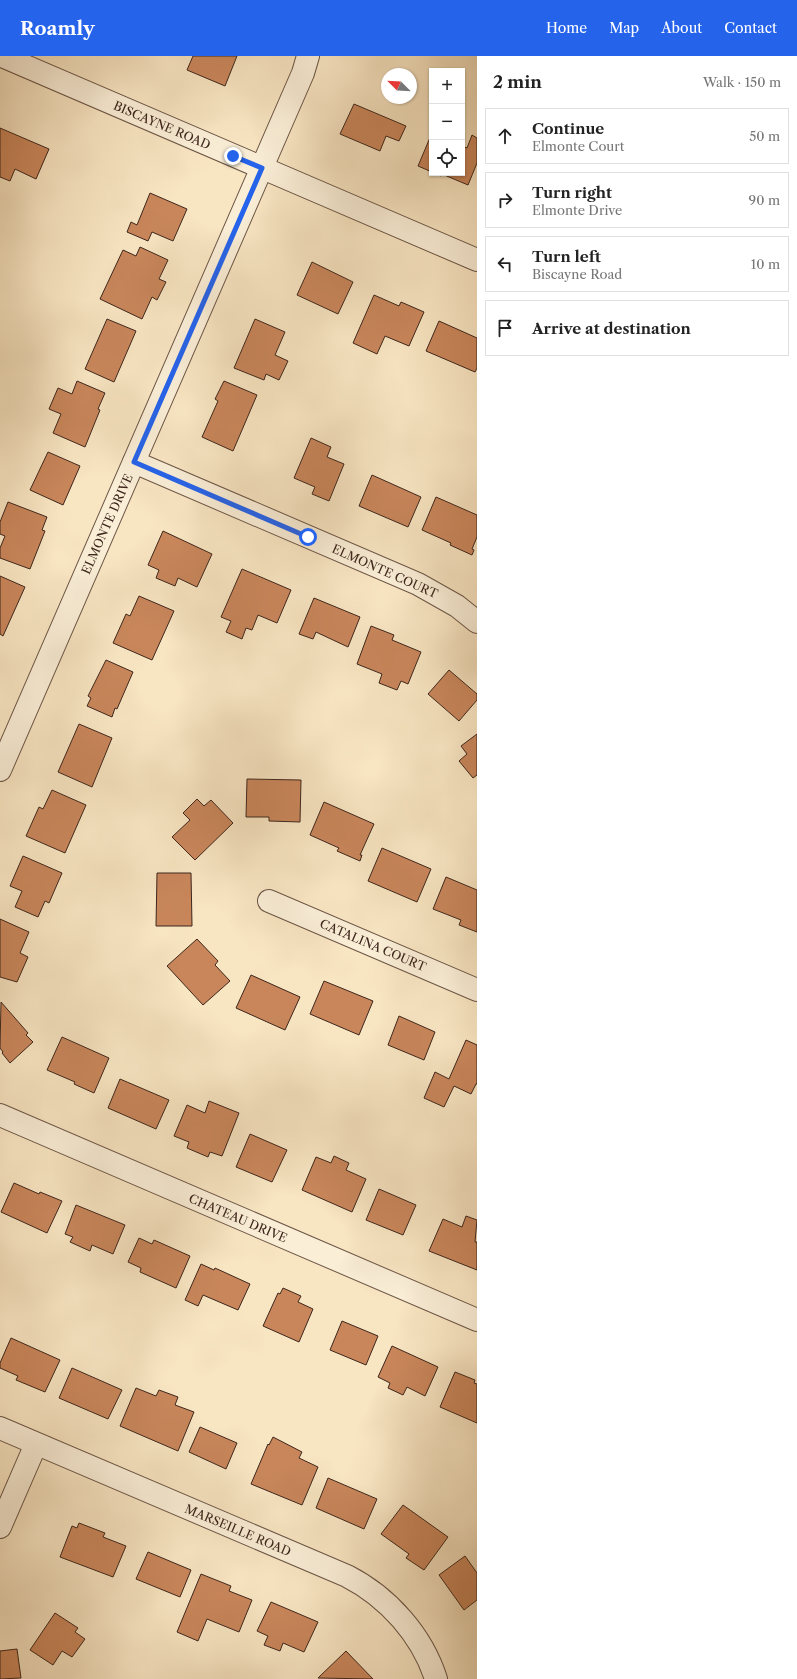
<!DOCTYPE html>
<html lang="en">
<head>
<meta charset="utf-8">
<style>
	body { margin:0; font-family:"Libre Caslon Text",serif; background:#f6f6f6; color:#222 }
	.controls { position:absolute; right:12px; top:12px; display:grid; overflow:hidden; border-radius:0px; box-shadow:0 1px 3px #0004 }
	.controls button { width:36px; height:36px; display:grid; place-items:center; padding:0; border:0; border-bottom:1px solid #e0e0e0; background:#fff; color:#222; font:20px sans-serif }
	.compass { position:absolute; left:381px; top:12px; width:36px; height:36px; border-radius:50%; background:#fff; box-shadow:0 1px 3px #0004; rotate:294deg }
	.stop { position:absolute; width:12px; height:12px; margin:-9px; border:3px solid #2563eb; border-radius:50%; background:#fff }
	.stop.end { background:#2563eb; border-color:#fff; box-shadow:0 1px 4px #0008 }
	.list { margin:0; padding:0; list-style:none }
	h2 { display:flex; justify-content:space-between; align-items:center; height:52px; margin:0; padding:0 16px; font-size:17px }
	h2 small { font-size:13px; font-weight:400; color:#767676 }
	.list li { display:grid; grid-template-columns:26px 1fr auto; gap:12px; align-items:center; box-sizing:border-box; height:56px; margin:0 8px 8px; padding:0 8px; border:1px solid #e0e0e0; border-radius:0px }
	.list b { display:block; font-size:15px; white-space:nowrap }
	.list p { margin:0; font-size:13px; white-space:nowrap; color:#767676 }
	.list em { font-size:13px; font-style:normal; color:#767676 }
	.icon { flex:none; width:22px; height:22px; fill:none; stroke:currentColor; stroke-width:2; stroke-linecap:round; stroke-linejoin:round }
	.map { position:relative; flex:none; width:477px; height:1623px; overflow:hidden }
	header { display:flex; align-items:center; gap:24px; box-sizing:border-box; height:56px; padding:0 20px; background:#2563eb; color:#fff }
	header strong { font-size:19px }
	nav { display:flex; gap:22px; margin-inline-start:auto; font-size:14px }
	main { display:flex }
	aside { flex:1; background:#fff }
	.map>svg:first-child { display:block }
	.building { fill:#c9865b; stroke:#3d261c }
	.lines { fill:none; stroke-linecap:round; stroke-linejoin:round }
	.minor-casing { stroke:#6c5646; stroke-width:24 }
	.minor { stroke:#faeed7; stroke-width:22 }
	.route { stroke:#2563eb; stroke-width:5 }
	.labels { text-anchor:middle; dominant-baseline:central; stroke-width:3; stroke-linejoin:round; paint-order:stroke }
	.street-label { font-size:12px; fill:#3d261c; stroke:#faeed7 }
</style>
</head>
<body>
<header>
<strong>Roamly</strong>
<nav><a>Home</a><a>Map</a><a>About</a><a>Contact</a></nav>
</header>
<main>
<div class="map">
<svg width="477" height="1623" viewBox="0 0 477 1623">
	<rect width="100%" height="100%" fill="#f8e5c2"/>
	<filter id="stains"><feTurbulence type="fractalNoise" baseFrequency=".005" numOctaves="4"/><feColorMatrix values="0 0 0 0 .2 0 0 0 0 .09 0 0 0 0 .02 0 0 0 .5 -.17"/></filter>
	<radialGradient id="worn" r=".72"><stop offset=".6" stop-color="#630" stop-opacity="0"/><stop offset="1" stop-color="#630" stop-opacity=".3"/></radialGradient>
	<g class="building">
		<polygon points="193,0 237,0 225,30 187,14"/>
		<polygon points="354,48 406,70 399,85 386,80 380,95 340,78"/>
		<polygon points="0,72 49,93 36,123 15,113 10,125 0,121"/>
		<polygon points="432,77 432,116 418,110"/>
		<polygon points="472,79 477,82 477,107 468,129 442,118 441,120 434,117 462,117 462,90 467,92"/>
		<polygon points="150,137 187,153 173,185 152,176 148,185 127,176 131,166 137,169"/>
		<polygon points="140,191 168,204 159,223 166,226 157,244 152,241 142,263 100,243 123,194 136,200"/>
		<polygon points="312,206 353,226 338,258 297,239"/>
		<polygon points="374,239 399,250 401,246 424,256 409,290 385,280 377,298 353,287"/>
		<polygon points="107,263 136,275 114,326 85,313"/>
		<polygon points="255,263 285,276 275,299 288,305 279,324 266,318 264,324 234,312"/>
		<polygon points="439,265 477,282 477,312 475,316 426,295"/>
		<polygon points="77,325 105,337 98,353 100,354 85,391 53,377 61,358 49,353 58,332 72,338"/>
		<polygon points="224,325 257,339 233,395 202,381 218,345 215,343"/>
		<polygon points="311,382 331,391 327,401 344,408 329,445 312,438 315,431 294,422"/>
		<polygon points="48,396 80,410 63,449 30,434"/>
		<polygon points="372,419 421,441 408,471 359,450"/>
		<polygon points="436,441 477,459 477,481 472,493 474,494 472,499 450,489 451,487 422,474"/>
		<polygon points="8,446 47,461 42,474 45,475 30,513 0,502 0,492 5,480 0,478 0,466"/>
		<polygon points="163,475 212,498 197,531 178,522 175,530 156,522 159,514 148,509"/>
		<polygon points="242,513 291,534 277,567 258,559 252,574 246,572 242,583 226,576 231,565 221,561"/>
		<polygon points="0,520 25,531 3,580 0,578"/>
		<polygon points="139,540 174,555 152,604 113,587 126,558 130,560"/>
		<polygon points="314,542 360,561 348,591 316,576 313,583 299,578"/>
		<polygon points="371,570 394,579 392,584 421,596 408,628 401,625 397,634 379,627 382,618 357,608"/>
		<polygon points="106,604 133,616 117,653 115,652 112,661 87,650 91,642 88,640"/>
		<polygon points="449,614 477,638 477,644 459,665 428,638"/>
		<polygon points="79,668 112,682 92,731 58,716"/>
		<polygon points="477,678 477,719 473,722 459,705 467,698 461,690"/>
		<polygon points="247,723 301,724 300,766 269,765 269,761 246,761"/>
		<polygon points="52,734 86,749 65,797 26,780 39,751 43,753"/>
		<polygon points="197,743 204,750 211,744 233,767 195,804 172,781 190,764 183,757"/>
		<polygon points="324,746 374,768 360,799 362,799 360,805 337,795 339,792 310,779"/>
		<polygon points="382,792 431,813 417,846 368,825"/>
		<polygon points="23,800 62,817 49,847 45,845 38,861 15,851 22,835 10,830"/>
		<polygon points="157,817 191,817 192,870 156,870"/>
		<polygon points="446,821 477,834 477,876 459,869 461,864 433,853"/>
		<polygon points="0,863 29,876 20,897 28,901 17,926 0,921"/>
		<polygon points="197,883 218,905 215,909 230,925 203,949 167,910"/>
		<polygon points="251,919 300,941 285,974 236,952"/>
		<polygon points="324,925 373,945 359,979 310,958"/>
		<polygon points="1,946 28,977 26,979 33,986 10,1007 2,997 3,996 0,992"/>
		<polygon points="399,960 435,976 424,1004 388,989"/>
		<polygon points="62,981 109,1002 94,1037 74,1028 75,1026 47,1014"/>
		<polygon points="466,984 477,989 477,1028 476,1028 471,1038 454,1030 444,1051 424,1042 435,1016 449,1023"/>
		<polygon points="120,1023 169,1044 156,1073 108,1052"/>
		<polygon points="209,1045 239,1057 222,1100 210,1096 208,1101 187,1092 189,1086 174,1080 187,1049 205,1057"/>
		<polygon points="250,1078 287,1094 272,1126 236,1111"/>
		<polygon points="334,1100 349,1107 346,1114 366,1123 352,1156 302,1134 316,1101 331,1107"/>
		<polygon points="14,1127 39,1138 40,1136 62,1145 47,1177 1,1156"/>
		<polygon points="379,1133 416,1149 403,1179 366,1164"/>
		<polygon points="76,1149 125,1169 113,1198 92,1189 90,1195 70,1186 73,1181 65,1178"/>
		<polygon points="466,1160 477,1164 475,1186 477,1186 477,1214 429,1195 443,1163 462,1171"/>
		<polygon points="139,1182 152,1188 154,1184 190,1200 176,1232 140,1216 141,1212 128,1206"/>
		<polygon points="201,1208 214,1214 215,1212 250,1228 238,1254 203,1239 198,1250 185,1244"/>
		<polygon points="283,1232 301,1240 298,1246 313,1253 299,1286 263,1270 278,1237 280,1238"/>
		<polygon points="342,1265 378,1280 366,1309 330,1294"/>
		<polygon points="11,1282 60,1304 45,1336 16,1324 18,1320 0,1312 0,1307"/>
		<polygon points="392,1290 438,1311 425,1340 407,1331 403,1339 388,1332 390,1327 378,1321"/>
		<polygon points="72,1312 122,1334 108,1363 59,1342"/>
		<polygon points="455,1316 475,1324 474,1327 477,1328 477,1367 440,1351"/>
		<polygon points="136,1332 156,1340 159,1334 178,1341 175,1349 194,1356 178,1395 120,1370"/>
		<polygon points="200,1371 237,1387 226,1413 189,1396"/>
		<polygon points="273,1381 302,1396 299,1402 318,1411 302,1449 251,1428 268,1388 269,1389"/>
		<polygon points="328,1422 377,1443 364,1473 316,1452"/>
		<polygon points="403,1449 448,1481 424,1514 406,1502 409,1498 381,1478"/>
		<polygon points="79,1467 105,1477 103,1481 126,1490 113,1521 60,1501 72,1470 77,1472"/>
		<polygon points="148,1496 191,1514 180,1541 136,1523"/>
		<polygon points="465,1500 477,1517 477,1544 464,1554 439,1519"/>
		<polygon points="201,1518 231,1530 229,1535 252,1544 239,1576 207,1563 198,1585 177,1576"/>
		<polygon points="271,1546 318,1566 304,1596 283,1587 280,1595 264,1589 268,1580 257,1575"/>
		<polygon points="55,1557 78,1572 75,1576 85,1583 72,1601 62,1595 53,1609 30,1594"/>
		<polygon points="17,1593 21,1622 0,1623 0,1595"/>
		<polygon points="346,1595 373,1623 318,1622"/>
	</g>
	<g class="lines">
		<g class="minor-casing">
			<g id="minor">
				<polyline points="2,0 477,204"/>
				<polyline points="134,406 418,528 457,550 477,566"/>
				<polyline points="0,714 303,17 308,0"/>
				<polyline points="269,845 477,934"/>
				<polyline points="0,1059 477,1264"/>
				<path d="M 0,1372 L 347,1520 C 388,1541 422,1579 436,1623"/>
				<polyline points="0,1471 36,1388"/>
			</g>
		</g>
		<use href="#minor" class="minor"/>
	</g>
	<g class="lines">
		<polyline class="route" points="233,100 262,112 134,406 308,481"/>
	</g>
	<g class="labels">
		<g class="street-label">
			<text transform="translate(162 69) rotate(23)">BISCAYNE ROAD</text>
			<text transform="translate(107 468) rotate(-66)">ELMONTE DRIVE</text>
			<text transform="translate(385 515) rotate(24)">ELMONTE COURT</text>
			<text transform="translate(373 889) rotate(23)">CATALINA COURT</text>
			<text transform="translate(238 1162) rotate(23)">CHATEAU DRIVE</text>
			<text transform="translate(238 1474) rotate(23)">MARSEILLE ROAD</text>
		</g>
	</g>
	<rect width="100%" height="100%" filter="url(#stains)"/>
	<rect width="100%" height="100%" fill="url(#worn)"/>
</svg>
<div class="controls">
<button>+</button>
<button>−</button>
<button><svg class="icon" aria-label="locate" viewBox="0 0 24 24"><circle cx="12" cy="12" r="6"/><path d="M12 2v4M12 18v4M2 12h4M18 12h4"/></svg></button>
</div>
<svg class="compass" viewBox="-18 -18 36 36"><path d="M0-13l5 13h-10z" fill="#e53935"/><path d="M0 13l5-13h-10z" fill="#767676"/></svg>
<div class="stop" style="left:308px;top:481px"></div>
<div class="stop end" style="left:233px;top:100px"></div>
</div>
<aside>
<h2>2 min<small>Walk · 150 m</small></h2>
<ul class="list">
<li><svg class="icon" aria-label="ahead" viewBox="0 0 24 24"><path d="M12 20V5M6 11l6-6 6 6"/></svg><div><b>Continue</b><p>Elmonte Court</p></div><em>50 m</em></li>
<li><svg class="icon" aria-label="right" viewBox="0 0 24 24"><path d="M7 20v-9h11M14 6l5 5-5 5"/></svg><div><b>Turn right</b><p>Elmonte Drive</p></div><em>90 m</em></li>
<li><svg class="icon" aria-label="left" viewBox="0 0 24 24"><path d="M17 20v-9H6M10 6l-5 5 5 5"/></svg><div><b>Turn left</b><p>Biscayne Road</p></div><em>10 m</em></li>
<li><svg class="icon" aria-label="arrive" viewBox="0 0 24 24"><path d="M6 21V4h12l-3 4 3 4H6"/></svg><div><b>Arrive at destination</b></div></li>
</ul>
</aside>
</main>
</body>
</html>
